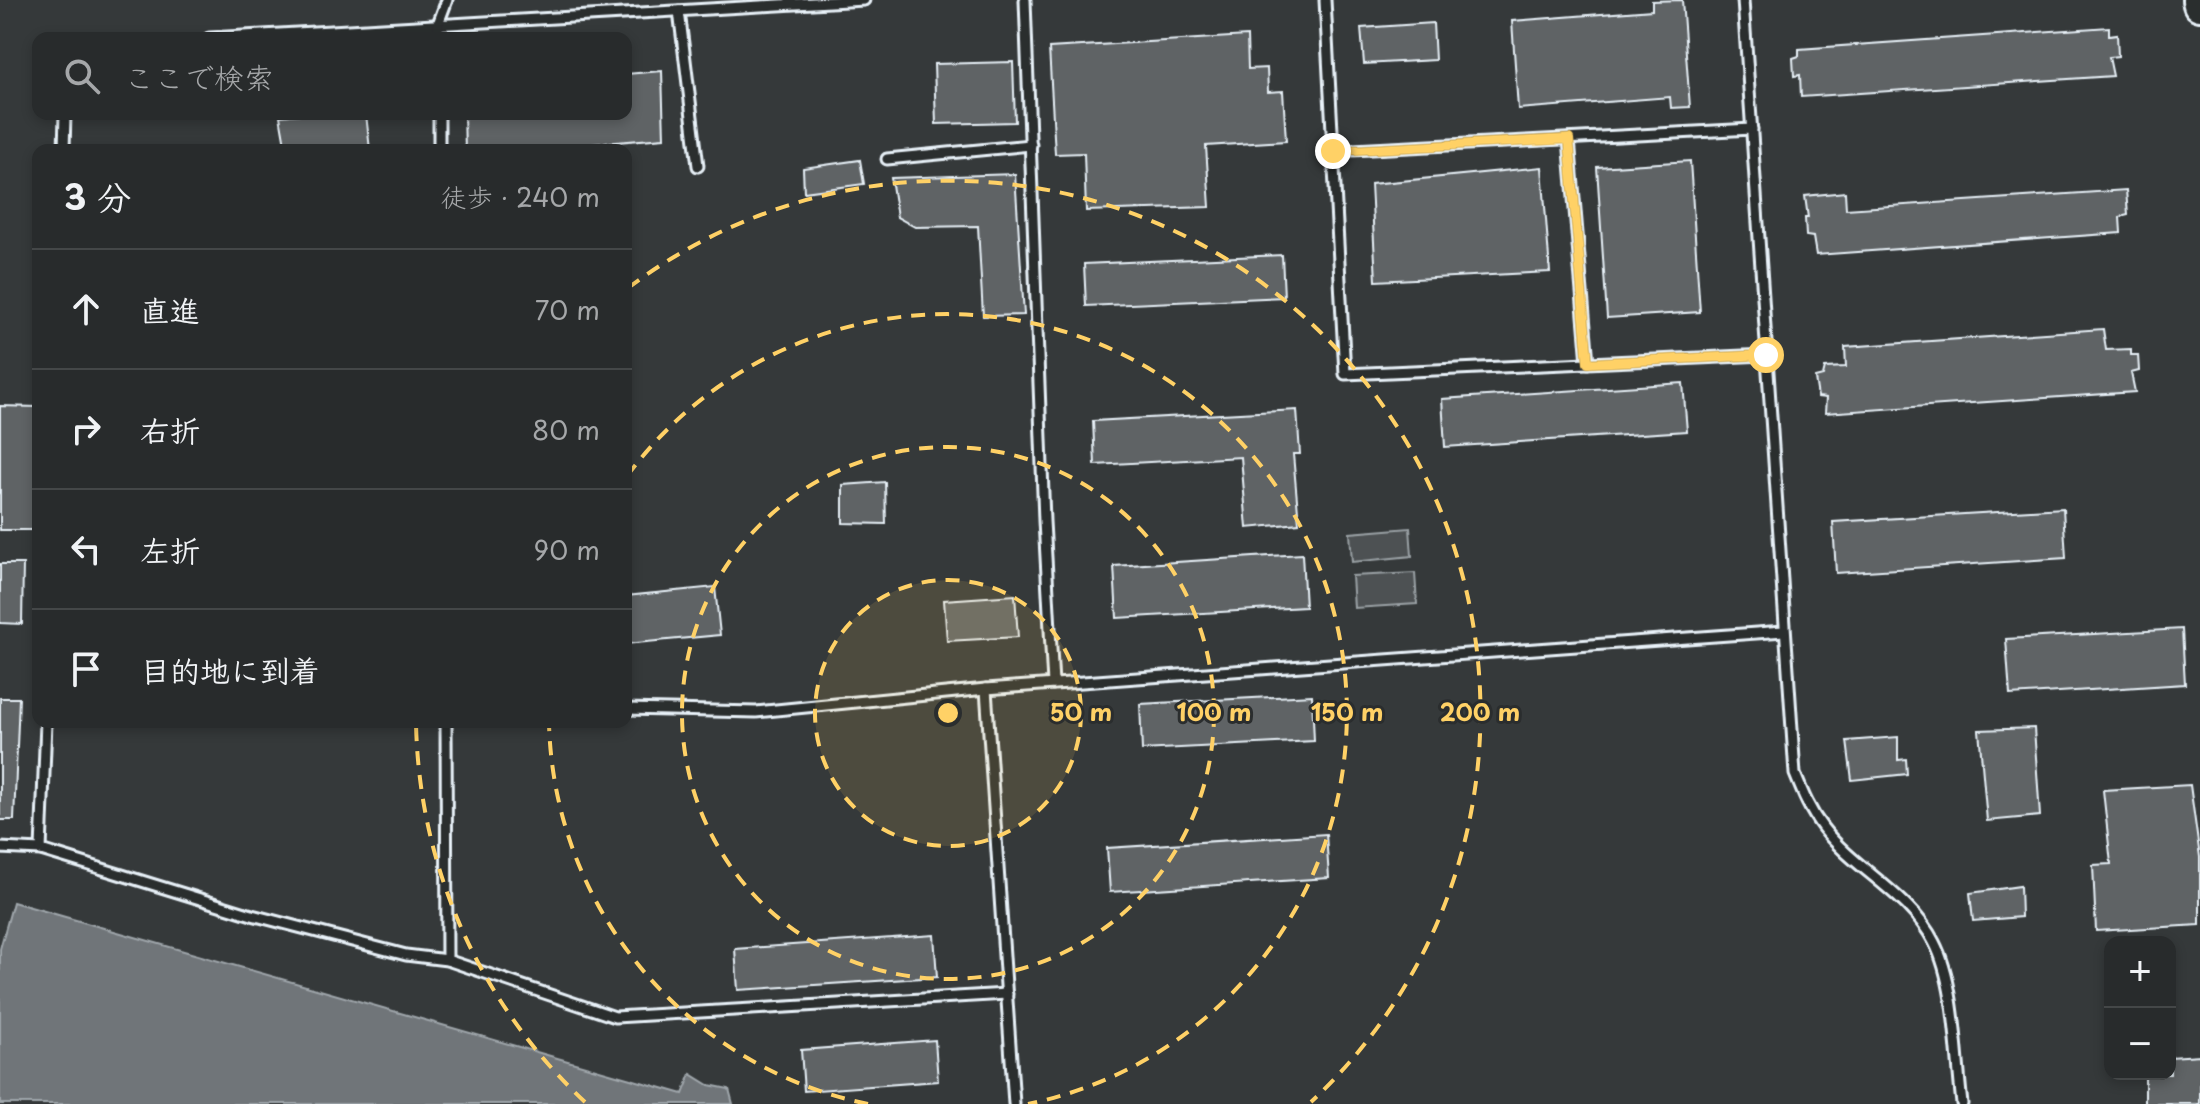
<!DOCTYPE html>
<html lang="ja">
<head>
<meta charset="utf-8">
<style>
	body { margin:0; font-family:"Playpen Sans","Klee One",sans-serif; background:#343738; color:#f1f3f6 }
	.controls { position:absolute; right:24px; bottom:24px; display:grid; overflow:hidden; border-radius:16px; box-shadow:0 4px 12px #0003 }
	.controls button { width:72px; height:72px; display:grid; place-items:center; padding:0; border:0; border-bottom:2px solid #444748; background:#282b2c; color:#f1f3f6; font:40px sans-serif }
	.stop { position:absolute; width:24px; height:24px; margin:-18px; border:6px solid #ffd166; border-radius:50%; background:#fff }
	.stop.end { background:#ffd166; border-color:#fff; box-shadow:0 2px 8px #0008 }
	.list { margin:0; padding:0; list-style:none }
	h2 { display:flex; justify-content:space-between; align-items:center; height:104px; margin:0; padding:0 32px; font-size:34px }
	h2 small { font-size:26px; font-weight:400; color:#a5a7a9 }
	.list li { display:grid; grid-template-columns:52px 1fr auto; gap:24px; align-items:center; box-sizing:border-box; height:120px; padding:0 32px; border-top:2px solid #444748 }
	.list b { display:block; font-size:30px; white-space:nowrap }
	.list em { font-size:26px; font-style:normal; color:#a5a7a9 }
	.icon { flex:none; width:44px; height:44px; fill:none; stroke:currentColor; stroke-width:2; stroke-linecap:round; stroke-linejoin:round }
	.map { position:relative; flex:none; width:2200px; height:1104px; overflow:hidden }
	.search { position:absolute; background:#282b2c; box-shadow:0 4px 12px #0003; left:32px; top:32px; width:600px; height:88px; display:flex; align-items:center; gap:20px; box-sizing:border-box; padding:0 28px; border-radius:16px; color:#a5a7a9; font-size:30px }
	.panel { position:absolute; background:#282b2c; box-shadow:0 4px 12px #0003; left:32px; top:144px; width:600px; height:584px; border-radius:16px }
	.map>svg:first-child { display:block }
	.green { fill:#4d5152; stroke:#9aa1a5; stroke-width:2 }
	.water { fill:#707579; stroke:#a0a7ac; stroke-width:2 }
	.building { fill:#5f6365; stroke:#e8f1f8; stroke-width:2 }
	.lines { fill:none; stroke-linecap:round; stroke-linejoin:round }
	.lane-casing { stroke:#e8f1f8; stroke-width:15 }
	.highway-casing { stroke:#e8f1f8; stroke-width:38 }
	.lane { stroke:#2a2d2e; stroke-width:9 }
	.highway { stroke:#2a2d2e; stroke-width:32 }
	.route { stroke:#ffd166; stroke-width:10 }
	.ring { fill:none; stroke:#ffd166; stroke-width:4; stroke-dasharray:14 10 }
	.centre { fill:#ffd166; stroke:#2a2d2e; stroke-width:4 }
	.ring-label { font-size:24px; text-anchor:middle; font-weight:bold; fill:#ffd166; stroke:#2a2d2e; stroke-width:6; stroke-linejoin:round; paint-order:stroke }
</style>
</head>
<body>
<div class="map">
<svg width="2200" height="1104" viewBox="0 0 2200 1104">
	<rect width="100%" height="100%" fill="#35393a"/>
	<filter id="ink" filterUnits="userSpaceOnUse"><feTurbulence type="fractalNoise" baseFrequency=".0125" numOctaves="2"/><feDisplacementMap in="SourceGraphic" scale="16" xChannelSelector="R" yChannelSelector="G"/><feConvolveMatrix kernelMatrix="1 2 1 2 8 2 1 2 1" color-interpolation-filters="sRGB"/></filter>
	<g filter="url(#ink)">
		<g class="green">
			<polygon points="1410,528 1412,556 1352,562 1350,533"/>
			<polygon points="1415,573 1417,604 1354,608 1352,576"/>
		</g>
		<polygon class="water" points="13,902 683,1094 691,1074 709,1085 729,1089 733,1104 0,1104 0,949"/>
		<g class="building">
			<polygon points="1682,0 1690,107 1671,108 1670,97 1518,109 1512,21 1652,10 1652,1"/>
			<polygon points="1433,23 1435,60 1364,64 1361,28"/>
			<polygon points="2109,27 2109,35 2117,34 2118,56 2109,57 2113,76 1801,97 1800,75 1794,76 1793,58 1799,56 1799,49"/>
			<polygon points="1247,36 1248,69 1267,68 1268,92 1283,91 1286,141 1206,146 1210,207 1086,211 1084,153 1055,154 1049,48"/>
			<polygon points="1013,62 1015,122 936,124 934,64"/>
			<polygon points="662,71 664,138 520,150 465,150 464,114 626,114 626,74"/>
			<polygon points="301,114 366,114 370,150 286,150 280,116"/>
			<polygon points="860,160 864,184 804,192 803,168"/>
			<polygon points="1690,161 1700,312 1607,318 1597,167"/>
			<polygon points="1542,167 1550,272 1376,281 1371,184"/>
			<polygon points="1015,174 1024,315 983,316 978,226 915,227 897,217 891,178"/>
			<polygon points="2126,190 2128,215 2120,217 2121,233 1816,255 1813,237 1806,236 1805,218 1808,218 1805,196 1845,192 1846,209"/>
			<polygon points="1282,255 1284,297 1086,306 1084,264"/>
			<polygon points="2103,329 2106,350 2131,349 2131,355 2138,355 2139,371 2131,373 2135,392 1825,413 1826,398 1818,397 1815,378 1823,376 1825,368 1846,367 1845,347"/>
			<polygon points="1683,383 1687,431 1445,447 1442,399"/>
			<polygon points="0,406 38,407 38,530 0,530"/>
			<polygon points="1297,410 1300,454 1293,454 1299,523 1247,528 1241,457 1095,465 1093,421"/>
			<polygon points="885,482 886,524 843,523 843,485"/>
			<polygon points="2063,508 2066,558 1836,573 1833,522"/>
			<polygon points="1302,554 1305,607 1117,618 1114,566"/>
			<polygon points="0,564 23,564 22,624 0,623"/>
			<polygon points="715,587 720,635 626,644 626,596"/>
			<polygon points="1015,595 1018,637 947,641 944,600"/>
			<polygon points="2182,629 2185,684 2010,695 2006,639"/>
			<polygon points="1312,695 1314,741 1142,750 1140,704"/>
			<polygon points="0,698 19,698 14,820 0,820"/>
			<polygon points="2034,728 2040,816 1987,821 1979,730"/>
			<polygon points="1898,737 1898,760 1906,759 1907,774 1852,780 1847,741"/>
			<polygon points="2190,785 2200,857 2200,925 2096,931 2093,865 2111,864 2103,790"/>
			<polygon points="1326,834 1329,878 1110,892 1107,848"/>
			<polygon points="2020,886 2021,917 1973,921 1970,893"/>
			<polygon points="934,935 937,977 738,990 735,949"/>
			<polygon points="935,1040 938,1081 804,1091 801,1050"/>
			<polygon points="2200,1055 2200,1104 2145,1104 2145,1074 2170,1074 2170,1057"/>
		</g>
		<g class="lines">
			<g class="lane-casing">
				<g id="lane">
					<polyline points="1025,0 1044,521 1053,684"/>
					<polyline points="1325,0 1345,374 1766,355"/>
					<path d="M 1743,0 L 1795,774 C 1803,794 1810,811 1823,828 C 1855,870 1910,894 1934,942 C 1956,984 1956,1056 1962,1104"/>
					<polyline points="679,11 698,166"/>
					<polyline points="209,38 864,0"/>
					<polyline points="438,38 438,24 447,0"/>
					<polyline points="439,114 439,150"/>
					<polyline points="1569,139 1588,363"/>
					<polyline points="64,150 65,114"/>
					<polyline points="1333,151 1752,129"/>
					<polyline points="887,159 1031,145"/>
					<polyline points="986,689 1014,1104"/>
					<polyline points="626,709 756,712 986,689 1784,631"/>
					<polyline points="446,722 447,960 615,1017 1007,994"/>
					<polyline points="0,848 41,850 252,915 406,955 447,960"/>
					<polyline points="41,850 46,722"/>
				</g>
			</g>
			<g class="highway-casing">
				<polyline id="highway" points="2199,0 2200,4"/>
			</g>
			<use href="#lane" class="lane"/>
			<use href="#highway" class="highway"/>
		</g>
	</g>
	<g class="lines" filter="url(#ink)">
		<polyline class="route" points="1333,151 1569,139 1588,363 1766,355"/>
	</g>
	<circle cx="948" cy="713" r="133" fill="#ffd166" fill-opacity=".12"/>
	<g class="ring">
		<circle cx="948" cy="713" r="133"/>
		<circle cx="948" cy="713" r="266"/>
		<path d="M868 1104A399 399 0 0 1 549 723M627 476A399 399 0 1 1 1028 1104"/>
		<path d="M585 1102A532 532 0 0 1 416 722M628 288A532 532 0 0 1 1311 1102"/>
	</g>
	<circle cx="948" cy="713" r="12" class="centre"/>
	<g class="ring-label">
		<text x="1081" y="721">50 m</text>
		<text x="1214" y="721">100 m</text>
		<text x="1347" y="721">150 m</text>
		<text x="1480" y="721">200 m</text>
	</g>
</svg>
<div class="controls">
<button>+</button>
<button>−</button>
</div>
<div class="stop" style="left:1766px;top:355px"></div>
<div class="stop end" style="left:1333px;top:151px"></div>
<div class="search"><svg class="icon" aria-label="search" viewBox="0 0 24 24"><circle cx="10" cy="10" r="6"/><path d="M15 15l6 6"/></svg>ここで検索</div>
<section class="panel">
<h2>3 分<small>徒歩 · 240 m</small></h2>
<ul class="list">
<li><svg class="icon" aria-label="ahead" viewBox="0 0 24 24"><path d="M12 20V5M6 11l6-6 6 6"/></svg><div><b>直進</b></div><em>70 m</em></li>
<li><svg class="icon" aria-label="right" viewBox="0 0 24 24"><path d="M7 20v-9h11M14 6l5 5-5 5"/></svg><div><b>右折</b></div><em>80 m</em></li>
<li><svg class="icon" aria-label="left" viewBox="0 0 24 24"><path d="M17 20v-9H6M10 6l-5 5 5 5"/></svg><div><b>左折</b></div><em>90 m</em></li>
<li><svg class="icon" aria-label="arrive" viewBox="0 0 24 24"><path d="M6 21V4h12l-3 4 3 4H6"/></svg><div><b>目的地に到着</b></div></li>
</ul>
</section>
</div>
</body>
</html>
